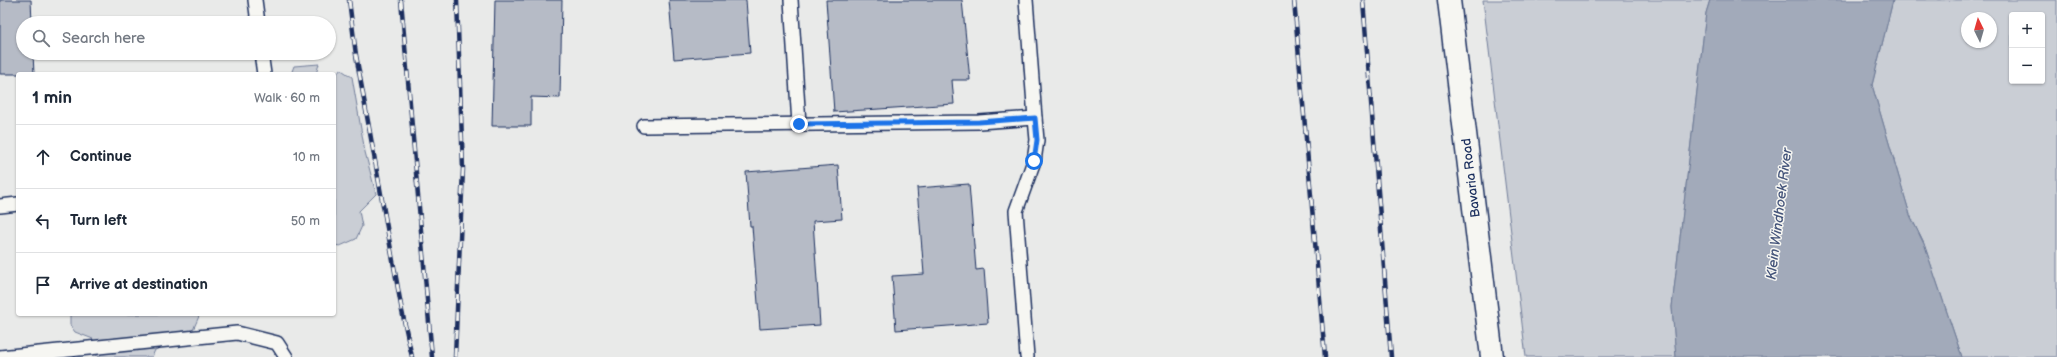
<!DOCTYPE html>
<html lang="en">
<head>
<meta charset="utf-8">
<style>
	body { margin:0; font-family:"Balsamiq Sans",sans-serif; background:#f6f6f7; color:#1f2937 }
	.controls { position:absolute; right:12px; top:12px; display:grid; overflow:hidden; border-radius:4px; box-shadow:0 1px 3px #0004 }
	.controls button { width:36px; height:36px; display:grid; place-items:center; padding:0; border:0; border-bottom:1px solid #e0e1e3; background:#fff; color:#1f2937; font:20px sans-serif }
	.compass { position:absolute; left:1961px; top:12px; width:36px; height:36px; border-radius:50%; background:#fff; box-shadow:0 1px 3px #0004; rotate:355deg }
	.stop { position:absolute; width:12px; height:12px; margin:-9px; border:3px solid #1a73e8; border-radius:50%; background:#fff }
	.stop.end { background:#1a73e8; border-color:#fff; box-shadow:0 1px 4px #0008 }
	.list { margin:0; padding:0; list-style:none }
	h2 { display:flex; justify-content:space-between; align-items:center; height:52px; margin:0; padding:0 16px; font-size:17px }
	h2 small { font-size:13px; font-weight:400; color:#747a83 }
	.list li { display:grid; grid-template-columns:26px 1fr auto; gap:12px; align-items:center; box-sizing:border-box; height:64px; padding:0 16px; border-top:1px solid #e0e1e3 }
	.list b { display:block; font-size:15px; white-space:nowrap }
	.list em { font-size:13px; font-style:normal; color:#747a83 }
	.icon { flex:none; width:22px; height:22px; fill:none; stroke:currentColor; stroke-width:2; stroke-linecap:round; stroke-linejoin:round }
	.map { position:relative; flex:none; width:2057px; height:357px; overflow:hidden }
	.search { position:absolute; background:#fff; box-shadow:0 1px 3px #0004; left:16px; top:16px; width:320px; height:44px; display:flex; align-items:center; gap:10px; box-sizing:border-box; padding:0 14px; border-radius:22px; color:#747a83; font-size:15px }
	.panel { position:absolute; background:#fff; box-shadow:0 1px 3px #0004; left:16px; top:72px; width:320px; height:244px; border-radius:4px }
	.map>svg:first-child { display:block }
	.green { fill:#caced5; stroke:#727e9a; fill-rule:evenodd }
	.water { fill:#a2aaba; stroke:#6c7995 }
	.building { fill:#b6bbc6; stroke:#1b2f5e }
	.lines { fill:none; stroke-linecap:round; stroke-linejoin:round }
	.service-casing { stroke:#1b2f5e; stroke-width:16 }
	.tertiary-casing { stroke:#1b2f5e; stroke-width:25 }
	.service { stroke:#f6f6f2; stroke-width:13 }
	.tertiary { stroke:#f6f6f2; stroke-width:22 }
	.rail-casing { stroke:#1b2f5e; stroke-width:4.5 }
	.rail { stroke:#f6f6f2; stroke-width:3; stroke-dasharray:9; stroke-linecap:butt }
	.route { stroke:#1a73e8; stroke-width:5 }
	.labels { text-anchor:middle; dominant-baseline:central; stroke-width:3; stroke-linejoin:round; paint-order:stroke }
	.street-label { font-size:13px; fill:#1b2f5e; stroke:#f6f6f2 }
	.water-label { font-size:14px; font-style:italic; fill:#44547a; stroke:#f6f6f2 }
</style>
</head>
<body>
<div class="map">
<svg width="2057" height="357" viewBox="0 0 2057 357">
	<rect width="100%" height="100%" fill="#e9eae9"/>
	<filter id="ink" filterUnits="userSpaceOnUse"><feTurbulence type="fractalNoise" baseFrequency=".025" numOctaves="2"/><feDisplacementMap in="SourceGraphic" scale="8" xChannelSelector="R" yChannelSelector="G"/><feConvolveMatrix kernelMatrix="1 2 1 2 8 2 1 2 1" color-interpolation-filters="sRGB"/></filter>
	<g filter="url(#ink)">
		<g class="green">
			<polygon points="1483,0 1710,0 1706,13 1672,307 1676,357 1526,357"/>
			<path d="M 1893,0 L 2057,0 L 2057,357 L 1962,357 L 1924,244 L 1910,215 L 1872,85 ZM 2012,15 L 2042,15 L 2042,81 L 2012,81 ZM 1967,18 L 1991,18 L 1991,42 L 1967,42 Z"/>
			<polygon points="319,64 316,74 291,74 294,66"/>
			<polygon points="340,69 352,77 365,152 376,194 359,211 362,226 356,239 340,246 334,245 334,79"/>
			<polygon points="70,314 200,314 193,330 180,347 167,345 155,350 152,357 100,357 95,355 93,339 75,332 70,325"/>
		</g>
		<polygon class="water" points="1710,0 1893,0 1872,85 1910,215 1924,244 1962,357 1676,357 1672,307 1706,13"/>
		<g class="building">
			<polygon points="0,0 31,0 32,23 23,23 23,53 33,53 34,74 0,74"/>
			<polygon points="495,0 562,0 560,98 531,97 531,126 492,126"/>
			<polygon points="669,0 746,0 750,53 674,59"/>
			<polygon points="826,0 962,0 970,80 952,80 954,104 834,112"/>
			<polygon points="838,165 842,219 813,221 820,325 760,329 752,226 750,226 746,172"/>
			<polygon points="969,184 976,270 984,269 988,323 896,330 892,276 924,274 917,188"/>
		</g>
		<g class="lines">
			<g class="service-casing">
				<g id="service">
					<polyline points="255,0 258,23"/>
					<polyline points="791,0 799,124"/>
					<polyline points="261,53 264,74"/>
					<polyline points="644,126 979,122 1035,118 1026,0"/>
					<polyline points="0,206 18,204"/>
					<polyline points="0,357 237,333 277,343 286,357"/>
					<polyline points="1027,357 1016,211 1034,161 1037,140 1035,118"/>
				</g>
			</g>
			<g class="tertiary-casing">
				<polyline id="tertiary" points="1449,0 1492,357"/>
			</g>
			<use href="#service" class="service"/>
			<use href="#tertiary" class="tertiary"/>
			<g class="rail-casing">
				<g id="rail">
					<polyline points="349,0 356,55 402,311 412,357"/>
					<polyline points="401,0 432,357"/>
					<polyline points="1294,0 1325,357"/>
					<polyline points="1363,0 1391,357"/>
					<polyline points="455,357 463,169 457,0"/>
				</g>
			</g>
			<use href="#rail" class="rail"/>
		</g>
	</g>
	<g class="lines" filter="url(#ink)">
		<polyline class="route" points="799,124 979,122 1035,118 1037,140 1034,161"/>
	</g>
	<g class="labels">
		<g class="street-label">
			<text transform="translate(1471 178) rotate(-97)">Bavaria Road</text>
		</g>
		<g class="water-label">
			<text transform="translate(1779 214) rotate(-83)">Klein Windhoek River</text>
		</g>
	</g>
</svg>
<div class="controls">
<button>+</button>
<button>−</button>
</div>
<svg class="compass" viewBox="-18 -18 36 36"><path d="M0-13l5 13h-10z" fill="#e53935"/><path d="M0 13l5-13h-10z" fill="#747a83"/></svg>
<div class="stop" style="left:1034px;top:161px"></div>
<div class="stop end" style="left:799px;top:124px"></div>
<div class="search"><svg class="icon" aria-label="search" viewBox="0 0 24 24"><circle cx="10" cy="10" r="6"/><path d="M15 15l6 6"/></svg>Search here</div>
<section class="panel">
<h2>1 min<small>Walk · 60 m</small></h2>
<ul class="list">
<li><svg class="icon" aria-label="ahead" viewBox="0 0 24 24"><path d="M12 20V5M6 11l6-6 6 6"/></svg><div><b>Continue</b></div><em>10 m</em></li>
<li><svg class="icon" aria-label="left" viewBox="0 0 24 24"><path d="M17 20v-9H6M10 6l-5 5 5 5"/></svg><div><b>Turn left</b></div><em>50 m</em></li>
<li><svg class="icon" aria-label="arrive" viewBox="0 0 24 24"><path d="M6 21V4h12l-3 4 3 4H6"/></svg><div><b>Arrive at destination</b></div></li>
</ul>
</section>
</div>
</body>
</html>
